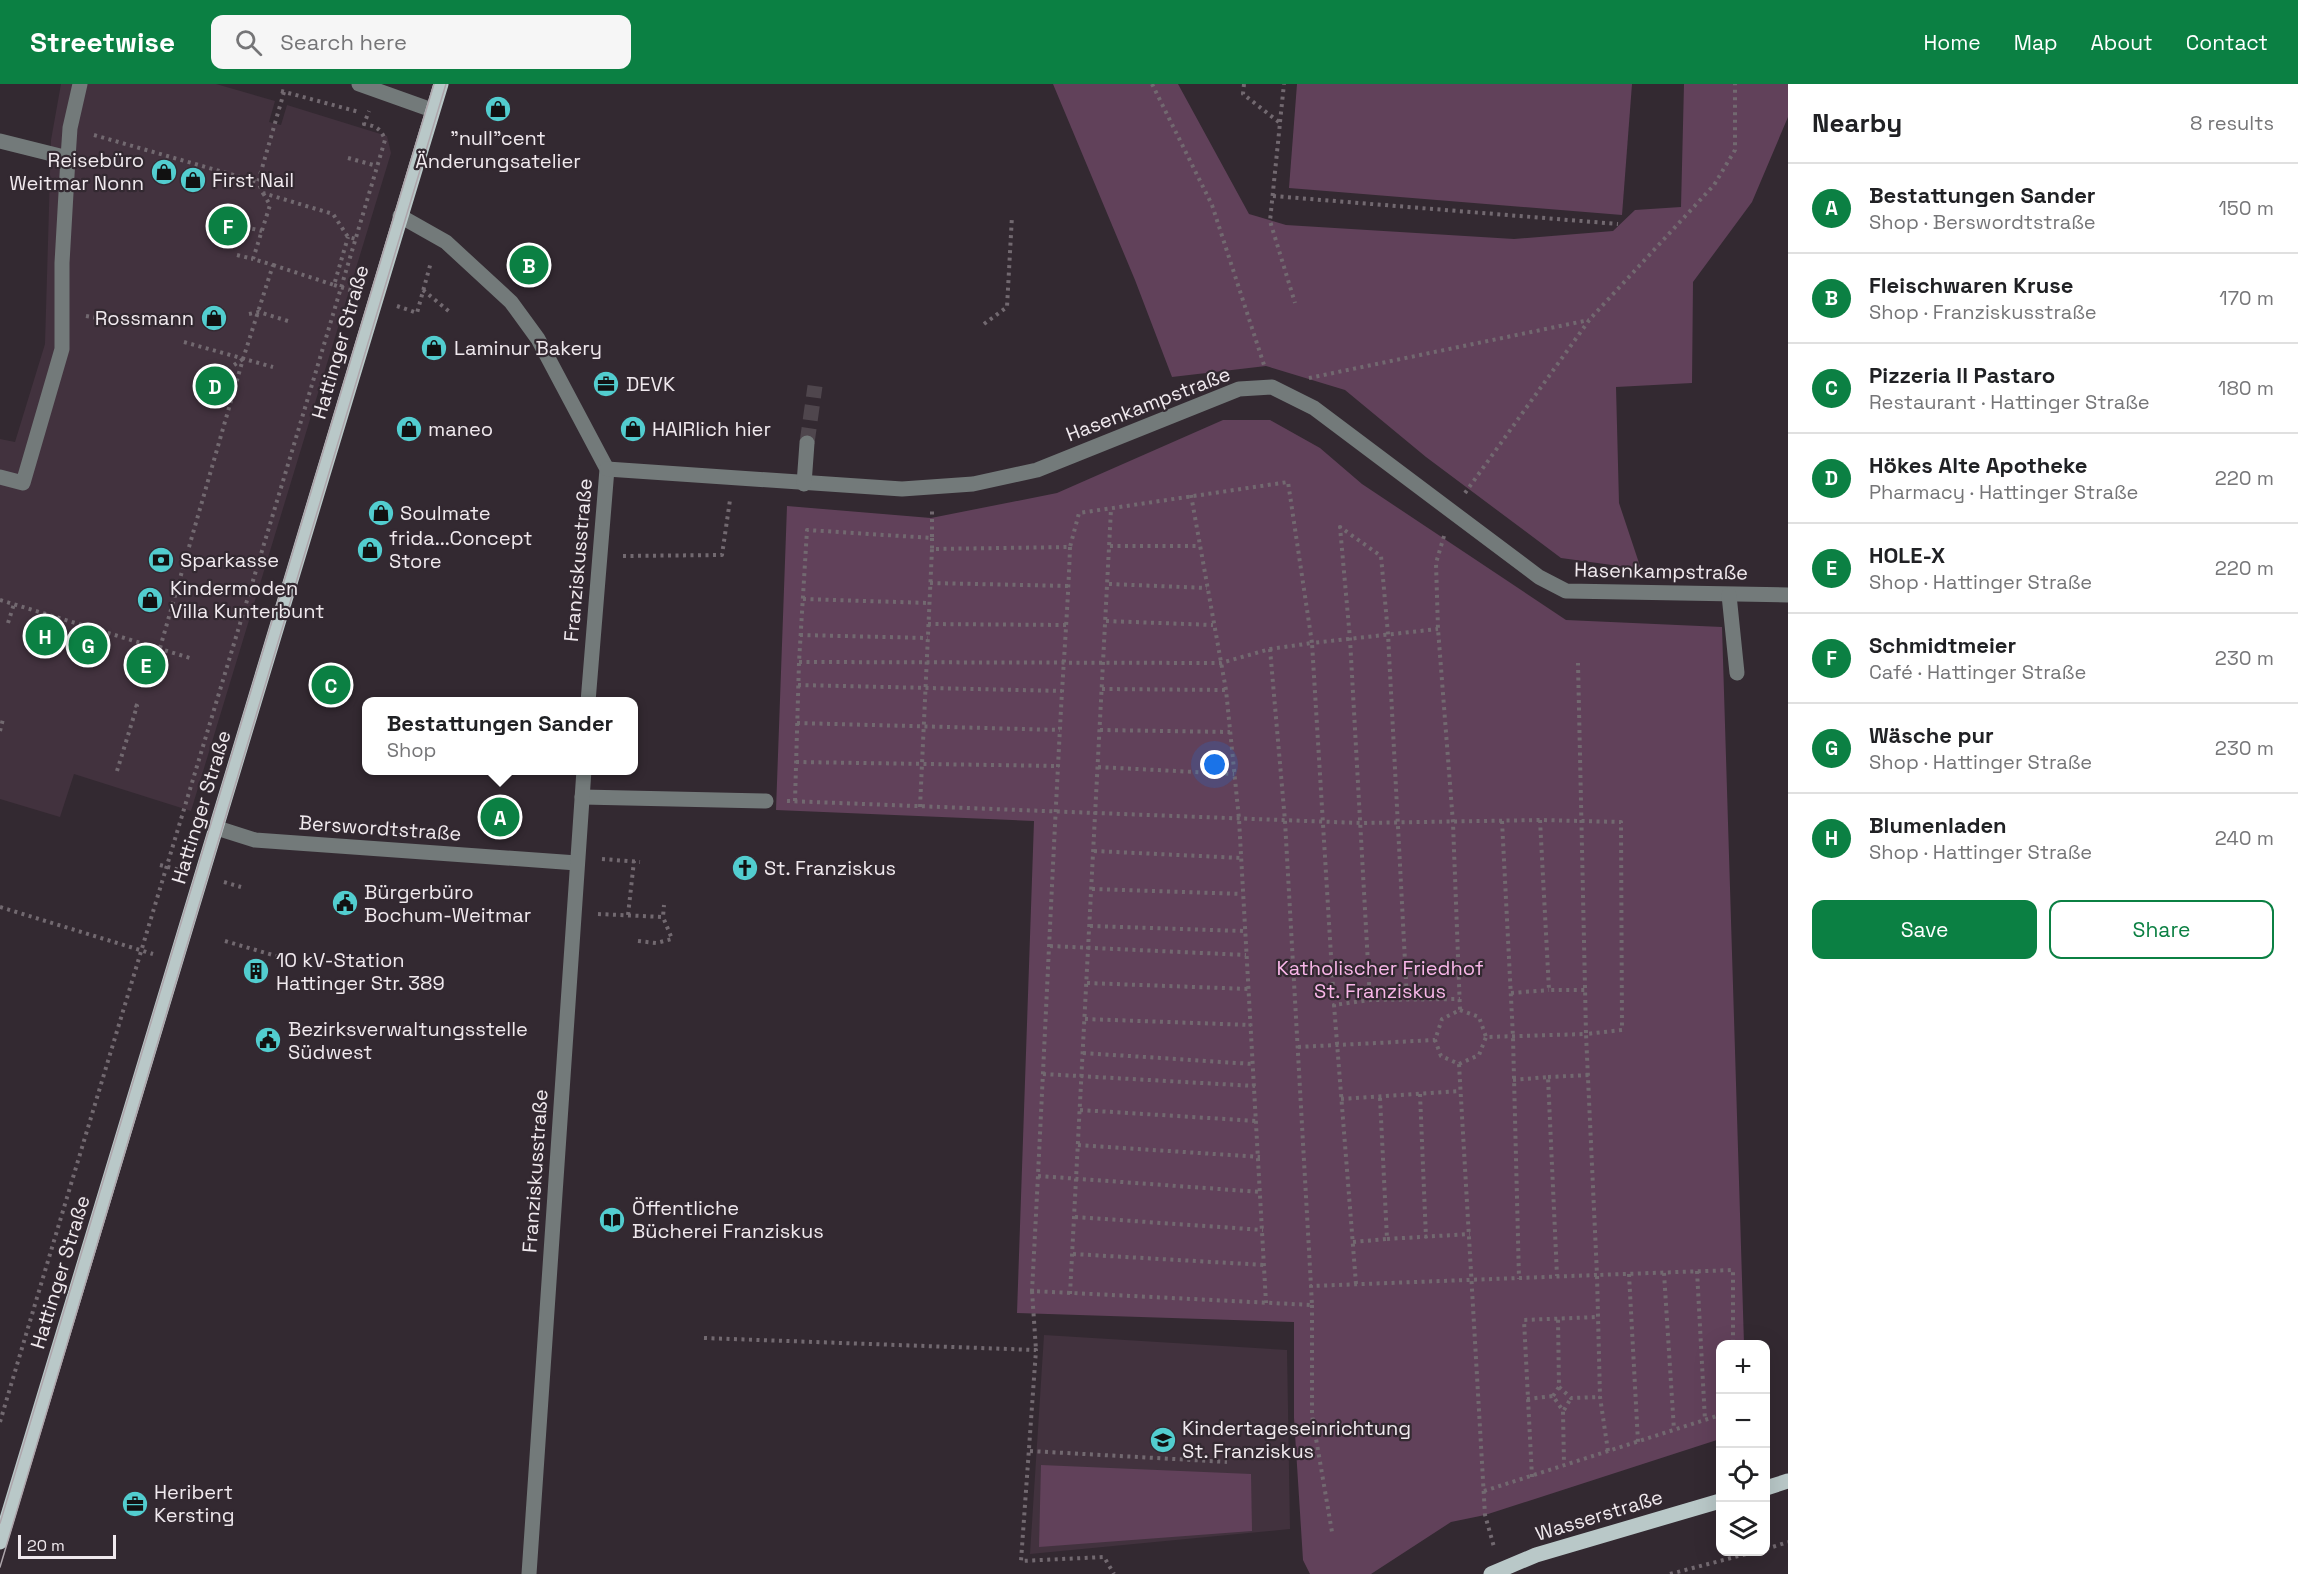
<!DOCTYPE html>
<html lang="en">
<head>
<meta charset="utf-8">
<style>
	body { margin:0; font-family:"Space Grotesk",sans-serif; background:#f6f6f6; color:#202124 }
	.controls { position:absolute; right:18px; bottom:18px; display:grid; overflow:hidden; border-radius:12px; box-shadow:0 6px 24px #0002 }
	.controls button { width:54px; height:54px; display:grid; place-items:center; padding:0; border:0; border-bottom:2px solid #e0e0e0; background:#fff; color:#202124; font:30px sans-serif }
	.scale { position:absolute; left:18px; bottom:15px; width:98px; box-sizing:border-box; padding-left:6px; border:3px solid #f0e9ee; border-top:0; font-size:16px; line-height:21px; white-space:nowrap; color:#f0e9ee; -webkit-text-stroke:4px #332931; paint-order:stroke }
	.you { position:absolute; left:1215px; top:681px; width:21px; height:21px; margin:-15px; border:4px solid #fff; border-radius:50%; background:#1a73e8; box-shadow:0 0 0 9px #1a73e833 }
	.badge { display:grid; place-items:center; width:39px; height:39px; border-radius:50%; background:#0b8043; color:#fff; font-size:20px; font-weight:700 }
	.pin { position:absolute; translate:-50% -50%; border:3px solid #fff; box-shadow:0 2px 6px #0006 }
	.popup { position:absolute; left:362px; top:613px; width:276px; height:78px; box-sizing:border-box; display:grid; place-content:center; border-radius:12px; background:#fff; filter:drop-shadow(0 2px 4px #0005); font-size:20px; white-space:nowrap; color:#757577 }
	.popup b { font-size:22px; color:#202124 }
	.popup::after { content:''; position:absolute; left:50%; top:100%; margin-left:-12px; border:12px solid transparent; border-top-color:#fff }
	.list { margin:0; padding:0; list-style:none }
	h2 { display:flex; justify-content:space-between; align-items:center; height:78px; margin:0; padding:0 24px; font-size:26px }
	h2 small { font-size:20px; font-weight:400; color:#757577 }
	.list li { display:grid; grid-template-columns:39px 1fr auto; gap:18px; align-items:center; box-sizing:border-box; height:90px; padding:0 24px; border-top:2px solid #e0e0e0 }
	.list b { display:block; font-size:22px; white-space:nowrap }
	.list p { margin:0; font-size:20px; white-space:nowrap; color:#757577 }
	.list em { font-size:20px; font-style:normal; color:#757577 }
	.actions { display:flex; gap:12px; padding:18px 24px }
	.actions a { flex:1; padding:14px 0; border:2px solid #0b8043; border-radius:12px; text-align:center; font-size:21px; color:#0b8043 }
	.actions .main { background:#0b8043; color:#fff }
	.icon { flex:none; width:33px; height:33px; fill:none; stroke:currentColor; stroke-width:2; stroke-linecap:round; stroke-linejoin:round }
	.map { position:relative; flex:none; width:1788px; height:1490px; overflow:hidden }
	header { display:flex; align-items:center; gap:36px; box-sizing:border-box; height:84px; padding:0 30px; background:#0b8043; color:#fff }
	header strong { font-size:28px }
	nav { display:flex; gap:33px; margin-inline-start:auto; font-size:21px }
	.search { width:420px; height:54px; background:#f6f6f6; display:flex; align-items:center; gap:15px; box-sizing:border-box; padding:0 21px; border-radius:12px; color:#757577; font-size:22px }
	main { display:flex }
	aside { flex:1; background:#fff }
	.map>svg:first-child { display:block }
	.built { fill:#42323e }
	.green { fill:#61415a }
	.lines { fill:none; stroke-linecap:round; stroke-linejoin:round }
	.minor-tunnel { stroke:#4f464d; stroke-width:15; stroke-dasharray:15 8; stroke-linecap:butt }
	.path { stroke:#726970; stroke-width:4; stroke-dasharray:3 4.5; stroke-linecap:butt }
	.minor { stroke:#737a7a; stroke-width:15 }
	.major { stroke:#b9c8c8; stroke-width:15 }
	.tram { stroke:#ada5ab; stroke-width:1.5 }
	.labels { text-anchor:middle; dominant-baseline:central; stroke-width:4.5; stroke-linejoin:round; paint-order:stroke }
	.poi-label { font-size:20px; fill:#f0e9ee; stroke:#332931; text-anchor:start }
	.street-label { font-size:20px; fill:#f0e9ee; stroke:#332931 }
	.park-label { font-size:20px; fill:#f9b7e9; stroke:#332931 }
</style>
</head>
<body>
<header>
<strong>Streetwise</strong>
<div class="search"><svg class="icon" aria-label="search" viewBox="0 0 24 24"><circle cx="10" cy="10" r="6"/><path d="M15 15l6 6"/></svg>Search here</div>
<nav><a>Home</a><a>Map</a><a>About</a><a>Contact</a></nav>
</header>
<main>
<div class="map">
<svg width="1788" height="1490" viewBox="0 0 1788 1490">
	<rect width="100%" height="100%" fill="#332931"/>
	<g class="built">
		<polygon points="61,0 216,0 275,17 269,38 281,41 287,21 387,52 391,69 191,727 74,690 60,733 0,715 0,355 15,358 45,260 51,56"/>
		<polygon points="1044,1251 1287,1266 1290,1445 1030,1470"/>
	</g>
	<g class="green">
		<polygon points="1053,0 1178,0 1249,130 1286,141 1514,155 1613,147 1635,126 1681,123 1684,0 1788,0 1788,33 1752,118 1693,198 1692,299 1616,303 1619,419 1641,485 1561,474 1426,373 1345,306 1266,282 1172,293 1135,196"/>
		<polygon points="1297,0 1632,0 1622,131 1289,104"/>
		<polygon points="1223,336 1270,336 1320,364 1362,400 1566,536 1722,543 1744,1260 1720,1260 1720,1355 1485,1431 1451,1438 1371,1490 1310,1490 1303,1476 1294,1334 1294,1238 1017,1229 1034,737 776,726 787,422 931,434 1057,409"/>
		<polygon points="1041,1381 1251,1390 1252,1447 1039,1463"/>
	</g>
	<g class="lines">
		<polyline class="minor-tunnel" points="807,359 815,302"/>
		<g class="path">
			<polyline points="1152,0 1212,121 1264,281"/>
			<polyline points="1244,0 1243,10 1280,39 1270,137 1295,219"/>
			<polyline points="281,7 359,28"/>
			<polyline points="284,8 258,98 263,109 333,130 348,153 356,155"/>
			<polyline points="1280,38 1284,0"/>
			<polyline points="94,51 258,98"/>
			<polyline points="348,74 377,82"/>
			<polyline points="1273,112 1618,140"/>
			<polyline points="245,143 262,147"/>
			<polyline points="237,171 253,175"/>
			<polyline points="273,181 334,201 348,153"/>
			<polyline points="334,201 353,207"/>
			<polyline points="423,206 451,229"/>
			<polyline points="397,222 417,229 431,178"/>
			<polyline points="249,230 259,228 288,237"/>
			<polyline points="86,232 97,234"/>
			<polyline points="984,240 1007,223 1012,132"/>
			<polyline points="184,258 273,283"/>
			<polyline points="234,281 243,275"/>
			<polyline points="1309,294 1589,236"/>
			<polyline points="1465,409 1590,235 1714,101 1735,66 1735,0"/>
			<polyline points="1191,411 1226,606 1239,735 1266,1219"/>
			<polyline points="1444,452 1436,479 1438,545 1453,739 1460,926 1442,935 1435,956 1441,972 1459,980 1485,1431 1494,1463"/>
			<polyline points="932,454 932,465 1070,463 1079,429 1288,398 1312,559 1438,545"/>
			<polyline points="1110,462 1200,462"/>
			<polyline points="623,472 722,471 730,416"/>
			<polyline points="930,499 1069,502"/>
			<polyline points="1109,500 1207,504"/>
			<polyline points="803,515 929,519"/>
			<polyline points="0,516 190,574"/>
			<polyline points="1106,537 1213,541"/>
			<polyline points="8,539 14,520"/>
			<polyline points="928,540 1066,541"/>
			<polyline points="800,551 928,554"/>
			<polyline points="160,564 243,275 273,181 253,175 270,121 263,109"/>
			<polyline points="1270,565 1285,737 1311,1202"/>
			<polyline points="799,578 1221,579 1270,565 1312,559 1334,921"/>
			<polyline points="798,601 1062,607"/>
			<polyline points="1102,605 1226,606"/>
			<polyline points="797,639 1060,646"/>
			<polyline points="1100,646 1230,648"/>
			<polyline points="0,647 3,635"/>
			<polyline points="796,678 1059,682"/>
			<polyline points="1098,683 1234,690"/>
			<polyline points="117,687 137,622 131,620"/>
			<path d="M 787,717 L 1096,729 L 1360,739 L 1540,736 L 1621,738 L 1622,946 L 1586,950 L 1597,1191 L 1311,1202 L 1312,1221 L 1032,1207 C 1042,1020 1050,832 1060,644 C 1063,584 1068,523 1070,463"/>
			<polyline points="795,717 799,578 807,446 932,454 932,427"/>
			<polyline points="920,723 932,465"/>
			<polyline points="1540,736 1549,906 1586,906"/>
			<polyline points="1502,737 1513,953 1519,1195"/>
			<polyline points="1094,767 1242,774"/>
			<polyline points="602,775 640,778"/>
			<polyline points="160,781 180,786"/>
			<polyline points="224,798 241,803"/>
			<polyline points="1092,805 1242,810"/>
			<polyline points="0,823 153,870"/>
			<polyline points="598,830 663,833 664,821"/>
			<polyline points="628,831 634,777"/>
			<polyline points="1090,842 1244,847"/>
			<polyline points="225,857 283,874"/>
			<polyline points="638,857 656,859 672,855 663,833"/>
			<polyline points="1050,862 1246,871"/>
			<polyline points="1087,899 1249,905"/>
			<polyline points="1511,909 1549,906"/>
			<polyline points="1370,916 1350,555 1340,443 1381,472 1388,550 1407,916"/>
			<polyline points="1460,926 1479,933 1486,953 1586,950 1578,579"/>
			<polyline points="1085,935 1251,941"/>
			<polyline points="1298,963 1435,956"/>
			<polyline points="1083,969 1253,980"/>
			<polyline points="1459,980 1479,971 1486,953"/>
			<polyline points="1043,990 1255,1002"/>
			<polyline points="1548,993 1589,991"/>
			<polyline points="1513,996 1548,993 1557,1192"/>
			<polyline points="1420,1010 1426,1154"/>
			<polyline points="1341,1015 1460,1007"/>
			<polyline points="1080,1026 1257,1037"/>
			<polyline points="1078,1061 1260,1073"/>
			<polyline points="1038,1092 1261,1108"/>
			<polyline points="1075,1133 1263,1146"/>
			<polyline points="1387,1155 1470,1150"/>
			<polyline points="1353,1158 1387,1155 1380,1014"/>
			<polyline points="1073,1170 1265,1181"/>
			<polyline points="1697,1187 1705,1336"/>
			<polyline points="1664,1189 1674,1346"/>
			<polyline points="1629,1190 1638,1358"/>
			<polyline points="1356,1200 1334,921 1370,916 1460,915"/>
			<polyline points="1032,1207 1036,1266"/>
			<polyline points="1070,1210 1111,425"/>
			<polyline points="1312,1221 1312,1331 1332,1448"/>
			<polyline points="704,1254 1036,1266 1021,1477 1104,1473 1114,1490"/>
			<polyline points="1559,1303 1571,1314 1600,1313"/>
			<polyline points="1553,1312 1559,1303 1558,1234"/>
			<polyline points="1527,1315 1553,1312 1563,1327 1564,1380"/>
			<polyline points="1564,1326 1571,1314"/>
			<path d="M 0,1338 C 127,910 258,484 385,56 C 381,44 375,42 364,40 L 369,27"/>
			<polyline points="1030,1367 1227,1378"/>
			<polyline points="1608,1367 1600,1313 1597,1191 1733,1186 1733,1260"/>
			<polyline points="1532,1393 1524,1236 1597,1233"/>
			<polyline points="1484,1407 1720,1331"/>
			<polyline points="1766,1465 1788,1458"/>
			<polyline points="1670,1490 1754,1468"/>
		</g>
		<g class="minor">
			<polyline points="359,0 432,26"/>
			<polyline points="0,57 68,74"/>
			<polyline points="400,132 446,158 511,218 538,255 607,385 588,618"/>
			<polyline points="607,385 902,405 973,400 1037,386 1239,305 1272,303 1314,324 1539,493 1566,507 1788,511"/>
			<polyline points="0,393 23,399 62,265 62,179 68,74 70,44 80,0"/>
			<polyline points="804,400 807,359"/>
			<polyline points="1729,511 1737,589"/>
			<polyline points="582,713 766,717"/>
			<polyline points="217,744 255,756 577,779"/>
			<polyline points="529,1490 584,686"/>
		</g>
		<g class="major">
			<polyline points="1766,1404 1788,1397"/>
			<polyline points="0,1458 441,0"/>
			<polyline points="1491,1490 1536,1471 1720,1417"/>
		</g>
		<g class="tram">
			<polyline points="0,1439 434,0"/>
			<polyline points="0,1483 446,0"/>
		</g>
	</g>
	<defs>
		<g id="shop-disc" transform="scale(1.35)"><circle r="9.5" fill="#52cdcf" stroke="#332931"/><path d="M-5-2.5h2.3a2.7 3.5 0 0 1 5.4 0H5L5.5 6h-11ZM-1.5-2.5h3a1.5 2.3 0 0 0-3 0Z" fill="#111"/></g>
		<g id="office-disc" transform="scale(1.35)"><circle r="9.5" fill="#52cdcf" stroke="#332931"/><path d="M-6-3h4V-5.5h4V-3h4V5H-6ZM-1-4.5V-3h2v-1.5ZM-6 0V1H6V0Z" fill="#111"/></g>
		<g id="bank-disc" transform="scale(1.35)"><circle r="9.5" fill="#52cdcf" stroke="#332931"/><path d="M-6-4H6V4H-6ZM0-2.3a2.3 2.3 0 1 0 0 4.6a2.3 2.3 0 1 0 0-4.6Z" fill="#111"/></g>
		<g id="church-disc" transform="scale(1.35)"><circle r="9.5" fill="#52cdcf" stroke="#332931"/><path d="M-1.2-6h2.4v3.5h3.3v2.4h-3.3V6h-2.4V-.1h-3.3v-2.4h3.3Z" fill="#111"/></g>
		<g id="civic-disc" transform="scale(1.35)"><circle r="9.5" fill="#52cdcf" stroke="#332931"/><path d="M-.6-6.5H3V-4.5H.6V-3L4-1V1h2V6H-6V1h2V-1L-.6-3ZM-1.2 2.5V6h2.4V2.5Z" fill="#111"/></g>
		<g id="building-disc" transform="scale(1.35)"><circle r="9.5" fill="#52cdcf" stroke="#332931"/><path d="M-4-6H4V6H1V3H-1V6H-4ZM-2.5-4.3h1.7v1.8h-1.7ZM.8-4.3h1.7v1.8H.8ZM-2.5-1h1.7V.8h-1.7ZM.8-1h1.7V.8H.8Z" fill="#111"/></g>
		<g id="library-disc" transform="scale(1.35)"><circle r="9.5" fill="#52cdcf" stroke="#332931"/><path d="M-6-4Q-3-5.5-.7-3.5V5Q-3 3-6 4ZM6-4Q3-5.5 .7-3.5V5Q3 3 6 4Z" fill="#111"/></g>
		<g id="school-disc" transform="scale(1.35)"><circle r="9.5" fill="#52cdcf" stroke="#332931"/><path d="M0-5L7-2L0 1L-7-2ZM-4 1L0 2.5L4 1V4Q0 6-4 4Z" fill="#111"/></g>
	</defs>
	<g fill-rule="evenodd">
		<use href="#shop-disc" x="498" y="25"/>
		<use href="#shop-disc" x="164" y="88"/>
		<use href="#shop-disc" x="193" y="96"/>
		<use href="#shop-disc" x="214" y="234"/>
		<use href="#shop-disc" x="434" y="264"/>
		<use href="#office-disc" x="606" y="300"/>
		<use href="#shop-disc" x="409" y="345"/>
		<use href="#shop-disc" x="633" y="345"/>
		<use href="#shop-disc" x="381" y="429"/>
		<use href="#shop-disc" x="370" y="466"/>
		<use href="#bank-disc" x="161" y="476"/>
		<use href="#shop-disc" x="150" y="516"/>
		<use href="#church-disc" x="745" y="784"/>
		<use href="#civic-disc" x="345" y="819"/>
		<use href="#building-disc" x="256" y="887"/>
		<use href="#civic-disc" x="268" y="956"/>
		<use href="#library-disc" x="612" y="1136"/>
		<use href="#school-disc" x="1163" y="1356"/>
		<use href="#office-disc" x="135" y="1420"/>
	</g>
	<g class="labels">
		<g class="poi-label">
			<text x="498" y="54" text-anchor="middle">"null"cent<tspan x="498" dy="23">Änderungsatelier</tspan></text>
			<text x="144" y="76" text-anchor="end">Reisebüro<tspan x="144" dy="23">Weitmar Nonn</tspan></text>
			<text x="212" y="96">First Nail</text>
			<text x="194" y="234" text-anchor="end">Rossmann</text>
			<text x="454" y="264">Laminur Bakery</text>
			<text x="626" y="300">DEVK</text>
			<text x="428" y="345">maneo</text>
			<text x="652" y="345">HAIRlich hier</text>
			<text x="400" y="429">Soulmate</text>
			<text x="389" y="454">frida...Concept<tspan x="389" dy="23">Store</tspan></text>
			<text x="180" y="476">Sparkasse</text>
			<text x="170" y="504">Kindermoden<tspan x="170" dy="23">Villa Kunterbunt</tspan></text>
			<text x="764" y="784">St. Franziskus</text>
			<text x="364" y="808">Bürgerbüro<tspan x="364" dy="23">Bochum-Weitmar</tspan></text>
			<text x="276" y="876">10 kV-Station<tspan x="276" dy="23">Hattinger Str. 389</tspan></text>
			<text x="288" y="945">Bezirksverwaltungsstelle<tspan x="288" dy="23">Südwest</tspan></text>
			<text x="632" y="1124">Öffentliche<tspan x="632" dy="23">Bücherei Franziskus</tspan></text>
			<text x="1182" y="1344">Kindertageseinrichtung<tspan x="1182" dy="23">St. Franziskus</tspan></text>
			<text x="154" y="1408">Heribert<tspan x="154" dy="23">Kersting</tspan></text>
		</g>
		<g class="street-label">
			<text transform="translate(340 258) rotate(-74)">Hattinger Straße</text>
			<text transform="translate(1148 320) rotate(-21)">Hasenkampstraße</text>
			<text transform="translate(578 476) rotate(-85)">Franziskusstraße</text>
			<text transform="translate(1661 487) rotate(1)">Hasenkampstraße</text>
			<text transform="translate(201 723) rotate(-73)">Hattinger Straße</text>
			<text transform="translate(380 744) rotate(4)">Berswordtstraße</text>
			<text transform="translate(535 1087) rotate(-86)">Franziskusstraße</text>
			<text transform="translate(60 1188) rotate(-73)">Hattinger Straße</text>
			<text transform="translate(1599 1431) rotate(-17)">Wasserstraße</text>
		</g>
		<g class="park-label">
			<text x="1380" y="884">Katholischer Friedhof<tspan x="1380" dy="23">St. Franziskus</tspan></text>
		</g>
	</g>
</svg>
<div class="controls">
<button>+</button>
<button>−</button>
<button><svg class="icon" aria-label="locate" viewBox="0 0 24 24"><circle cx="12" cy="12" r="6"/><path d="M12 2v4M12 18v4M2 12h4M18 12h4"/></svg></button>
<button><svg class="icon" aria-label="layers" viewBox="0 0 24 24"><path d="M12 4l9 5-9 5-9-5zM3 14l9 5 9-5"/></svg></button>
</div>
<div class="scale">20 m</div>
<div class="you"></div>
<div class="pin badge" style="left:500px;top:733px">A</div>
<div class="popup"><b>Bestattungen Sander</b>Shop</div>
<div class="pin badge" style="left:529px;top:181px">B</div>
<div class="pin badge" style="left:331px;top:601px">C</div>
<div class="pin badge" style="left:215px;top:302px">D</div>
<div class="pin badge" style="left:146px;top:581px">E</div>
<div class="pin badge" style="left:228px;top:142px">F</div>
<div class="pin badge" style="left:88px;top:561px">G</div>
<div class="pin badge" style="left:45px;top:552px">H</div>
</div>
<aside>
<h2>Nearby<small>8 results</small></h2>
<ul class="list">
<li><span class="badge">A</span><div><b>Bestattungen Sander</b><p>Shop · Berswordtstraße</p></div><em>150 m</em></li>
<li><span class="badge">B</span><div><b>Fleischwaren Kruse</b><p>Shop · Franziskusstraße</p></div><em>170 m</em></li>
<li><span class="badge">C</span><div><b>Pizzeria Il Pastaro</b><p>Restaurant · Hattinger Straße</p></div><em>180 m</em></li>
<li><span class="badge">D</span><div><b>Hökes Alte Apotheke</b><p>Pharmacy · Hattinger Straße</p></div><em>220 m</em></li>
<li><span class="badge">E</span><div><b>HOLE-X</b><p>Shop · Hattinger Straße</p></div><em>220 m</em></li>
<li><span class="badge">F</span><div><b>Schmidtmeier</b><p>Café · Hattinger Straße</p></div><em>230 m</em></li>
<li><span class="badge">G</span><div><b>Wäsche pur</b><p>Shop · Hattinger Straße</p></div><em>230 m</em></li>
<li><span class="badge">H</span><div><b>Blumenladen</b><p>Shop · Hattinger Straße</p></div><em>240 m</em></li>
</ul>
<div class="actions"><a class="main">Save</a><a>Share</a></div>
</aside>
</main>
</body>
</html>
